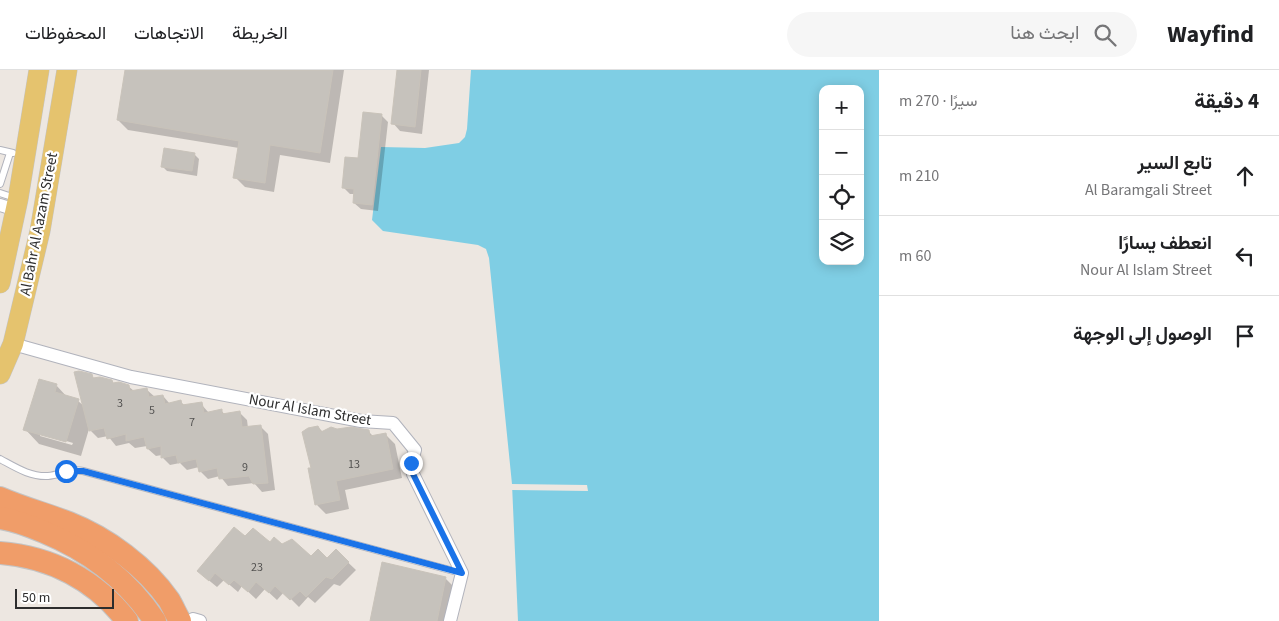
<!DOCTYPE html>
<html lang="ar">
<head>
<meta charset="utf-8">
<style>
	body { margin:0; font-family:"Source Sans 3",Vazirmatn,sans-serif; background:#f6f6f6; color:#202124; direction:rtl }
	.controls { position:absolute; right:15px; top:15px; display:grid; overflow:hidden; border-radius:10px; box-shadow:0 2px 12px #0003 }
	.controls button { width:45px; height:45px; display:grid; place-items:center; padding:0; border:0; border-bottom:1px solid #e0e0e0; background:#fff; color:#202124; font:25px sans-serif }
	.scale { position:absolute; left:15px; bottom:12px; width:99px; box-sizing:border-box; padding-left:5px; border:2px solid #2d2d2d; border-top:0; font-size:14px; line-height:18px; white-space:nowrap; color:#2d2d2d; -webkit-text-stroke:4px #fff; paint-order:stroke }
	.stop { position:absolute; width:15px; height:15px; margin:-11px; border:4px solid #1a73e8; border-radius:50%; background:#fff }
	.stop.end { background:#1a73e8; border-color:#fff; box-shadow:0 1px 5px #0008 }
	.list { margin:0; padding:0; list-style:none }
	h2 { display:flex; justify-content:space-between; align-items:center; height:65px; margin:0; padding:0 20px; font-size:21px }
	h2 small { font-size:16px; font-weight:400; color:#757577 }
	.list li { display:grid; grid-template-columns:32px 1fr auto; gap:15px; align-items:center; box-sizing:border-box; height:80px; padding:0 20px; border-top:1px solid #e0e0e0 }
	.list b { display:block; font-size:19px; white-space:nowrap }
	.list p { margin:0; font-size:16px; white-space:nowrap; color:#757577 }
	.list em { font-size:16px; font-style:normal; color:#757577 }
	.icon { flex:none; width:28px; height:28px; fill:none; stroke:currentColor; stroke-width:2; stroke-linecap:round; stroke-linejoin:round }
	.map { position:relative; flex:none; width:879px; height:551px; overflow:hidden; direction:ltr }
	header { display:flex; align-items:center; gap:30px; box-sizing:border-box; height:70px; padding:0 25px; background:#fff; border-bottom:1px solid #e0e0e0 }
	header strong { font-size:24px }
	nav { display:flex; gap:28px; margin-inline-start:auto; font-size:18px }
	.search { width:350px; height:45px; background:#f6f6f6; display:flex; align-items:center; gap:12px; box-sizing:border-box; padding:0 18px; border-radius:28px; color:#757577; font-size:19px }
	main { display:flex }
	aside { flex:1; background:#fff }
	.map>svg:first-child { display:block }
	.water { fill:#7fcee4; fill-rule:evenodd }
	.pier { fill:#ede7e1 }
	.shadow { fill:#0003; fill-rule:evenodd }
	.building { fill:#c6c2bc; stroke:#c9c3ba }
	.lines { fill:none; stroke-linecap:round; stroke-linejoin:round }
	.lane-casing { stroke:#b1b3bc; stroke-width:8 }
	.street-casing { stroke:#b1b3bc; stroke-width:14 }
	.primary-casing { stroke:#c4c4c4; stroke-width:21 }
	.highway-casing { stroke:#c4c4c4; stroke-width:24 }
	.lane { stroke:#fff; stroke-width:6 }
	.street { stroke:#fff; stroke-width:12 }
	.primary { stroke:#e5c36e; stroke-width:20 }
	.highway { stroke:#f09d69; stroke-width:22 }
	.route { stroke:#1a73e8; stroke-width:6 }
	.labels { text-anchor:middle; dominant-baseline:central; stroke-width:4.5; stroke-linejoin:round; paint-order:stroke }
	.number-label { font-size:12px; fill:#535251 }
	.street-label { font-size:15px; fill:#2d2d2d; stroke:#fff }
</style>
</head>
<body>
<header>
<strong>Wayfind</strong>
<div class="search"><svg class="icon" aria-label="search" viewBox="0 0 24 24"><circle cx="10" cy="10" r="6"/><path d="M15 15l6 6"/></svg>ابحث هنا</div>
<nav><a>الخريطة</a><a>الاتجاهات</a><a>المحفوظات</a></nav>
</header>
<main>
<aside>
<h2>4 دقيقة<small>سيرًا · 270 m</small></h2>
<ul class="list">
<li><svg class="icon" aria-label="ahead" viewBox="0 0 24 24"><path d="M12 20V5M6 11l6-6 6 6"/></svg><div><b>تابع السير</b><p>Al Baramgali Street</p></div><em>210 m</em></li>
<li><svg class="icon" aria-label="left" viewBox="0 0 24 24"><path d="M17 20v-9H6M10 6l-5 5 5 5"/></svg><div><b>انعطف يسارًا</b><p>Nour Al Islam Street</p></div><em>60 m</em></li>
<li><svg class="icon" aria-label="arrive" viewBox="0 0 24 24"><path d="M6 21V4h12l-3 4 3 4H6"/></svg><div><b>الوصول إلى الوجهة</b></div></li>
</ul>
</aside>
<div class="map">
<svg width="879" height="551" viewBox="0 0 879 551">
	<rect width="100%" height="100%" fill="#ede7e1"/>
	<path class="water" d="M 471,0 L 879,0 L 879,551 L 518,551 L 512,414 L 489,188 L 486,179 L 478,175 L 383,161 L 372,150 L 381,77 L 425,78 L 459,73 L 465,67 L 467,59 ZM 823,19 L 860,19 L 860,191 L 823,191 Z"/>
	<polygon class="pier" points="512,414 587,415 588,421 512,420"/>
	<g class="shadow">
		<polygon points="126,0 344,0 330,93 280,85 274,122 245,117 235,107 239,78 128,60 118,50"/>
		<polygon points="399,0 429,0 422,64 400,61 393,53"/>
		<polygon points="381,45 388,52 378,141 361,139 354,133 355,124 350,124 343,117"/>
		<polygon points="194,84 199,89 197,106 167,101 162,96"/>
		<path d="M 91,306 L 95,309 L 111,311 L 114,314 L 128,316 L 134,321 L 147,320 L 155,327 L 163,326 L 170,334 L 181,332 L 185,336 L 201,334 L 209,343 L 221,340 L 225,345 L 240,343 L 247,350 L 248,358 L 260,356 L 268,364 L 275,420 L 262,422 L 254,413 L 228,416 L 220,406 L 208,409 L 200,401 L 199,397 L 187,400 L 180,393 L 170,395 L 162,387 L 162,385 L 156,386 L 148,379 L 147,376 L 135,378 L 129,373 L 116,376 L 108,366 L 98,368 L 89,359 L 81,386 L 39,374 L 25,359 L 56,315 L 68,328 L 78,331 L 84,336 ZM 40,363 L 73,373 L 72,375 L 40,366 Z"/>
		<polygon points="318,357 323,362 337,360 368,361 374,367 385,364 395,374 402,408 345,420 349,439 326,444 317,435 312,399"/>
		<polygon points="245,468 282,476 311,488 327,490 336,481 356,500 340,516 334,514 315,533 308,527 299,537 284,522 277,530 265,519 256,529 242,516 238,522 224,510 217,517 206,508"/>
		<polygon points="445,508 455,518 449,551 371,551"/>
	</g>
	<g class="building">
		<polygon points="125,0 333,0 320,83 270,75 265,113 233,108 239,71 117,50"/>
		<polygon points="397,0 421,0 415,57 391,54"/>
		<polygon points="363,42 382,44 372,135 353,133 354,119 342,118 345,87 358,88"/>
		<polygon points="164,78 195,83 192,101 161,97"/>
		<polygon points="79,301 92,304 93,308 100,307 112,310 113,313 119,312 129,315 130,321 147,318 149,327 163,325 165,334 181,330 182,335 202,332 204,343 222,339 222,344 240,341 242,357 261,355 268,413 253,414 249,406 219,409 217,398 199,402 196,389 178,393 176,385 161,388 161,376 147,379 144,367 126,371 126,364 107,369 104,358 89,361 74,302"/>
		<polygon points="39,309 57,314 55,322 79,329 66,372 23,360"/>
		<polygon points="318,356 321,362 331,357 337,359 351,357 369,360 370,366 386,363 393,399 336,411 340,430 315,435 308,398 311,398 302,362 308,358"/>
		<polygon points="234,457 245,466 253,458 270,472 274,467 282,474 292,469 311,486 318,479 327,488 336,479 349,492 332,509 326,507 306,527 300,521 290,530 275,516 269,523 256,512 248,522 234,510 229,515 215,503 209,511 197,501"/>
		<polygon points="382,492 446,507 437,551 370,551"/>
	</g>
	<g class="lines">
		<g class="lane-casing">
			<g id="lane">
				<polyline points="0,80 13,83"/>
				<polyline points="0,114 10,83"/>
				<polyline points="0,123 15,128"/>
				<path d="M 0,389 C 15,397 30,407 48,406 C 60,405 71,398 83,401 L 461,503"/>
			</g>
		</g>
		<g class="street-casing">
			<g id="street">
				<polyline points="0,135 16,140"/>
				<polyline points="13,274 131,307 361,351 393,353 415,380 411,393 413,404 462,503 450,551"/>
				<polyline points="193,549 200,551"/>
			</g>
		</g>
		<g class="primary-casing">
			<g id="primary">
				<polyline points="0,213 18,129 39,0"/>
				<polyline points="0,304 13,274 40,161 67,0"/>
			</g>
		</g>
		<g class="highway-casing">
			<g id="highway">
				<path d="M 0,428 C 23,438 46,444 69,453 C 107,468 146,497 169,530 C 173,537 176,544 180,551"/>
				<path d="M 0,448 C 15,450 30,456 44,462 C 90,481 127,509 155,551"/>
				<path d="M 0,483 C 51,487 96,510 127,551"/>
			</g>
		</g>
		<use href="#lane" class="lane"/>
		<use href="#street" class="street"/>
		<use href="#primary" class="primary"/>
		<use href="#highway" class="highway"/>
	</g>
	<g class="lines">
		<polyline class="route" points="66,401 83,401 462,503 413,404 411,393"/>
	</g>
	<g class="labels">
		<g class="number-label">
			<text x="120" y="333">3</text>
			<text x="152" y="340">5</text>
			<text x="192" y="352">7</text>
			<text x="354" y="394">13</text>
			<text x="245" y="397">9</text>
			<text x="257" y="497">23</text>
		</g>
		<g class="street-label">
			<text transform="translate(39 154) rotate(-79)">Al Bahr Al Aazam Street</text>
			<text transform="translate(310 340) rotate(10)">Nour Al Islam Street</text>
		</g>
	</g>
</svg>
<div class="controls">
<button>+</button>
<button>−</button>
<button><svg class="icon" aria-label="locate" viewBox="0 0 24 24"><circle cx="12" cy="12" r="6"/><path d="M12 2v4M12 18v4M2 12h4M18 12h4"/></svg></button>
<button><svg class="icon" aria-label="layers" viewBox="0 0 24 24"><path d="M12 4l9 5-9 5-9-5zM3 14l9 5 9-5"/></svg></button>
</div>
<div class="scale">50 m</div>
<div class="stop" style="left:66px;top:401px"></div>
<div class="stop end" style="left:411px;top:393px"></div>
</div>
</main>
</body>
</html>
